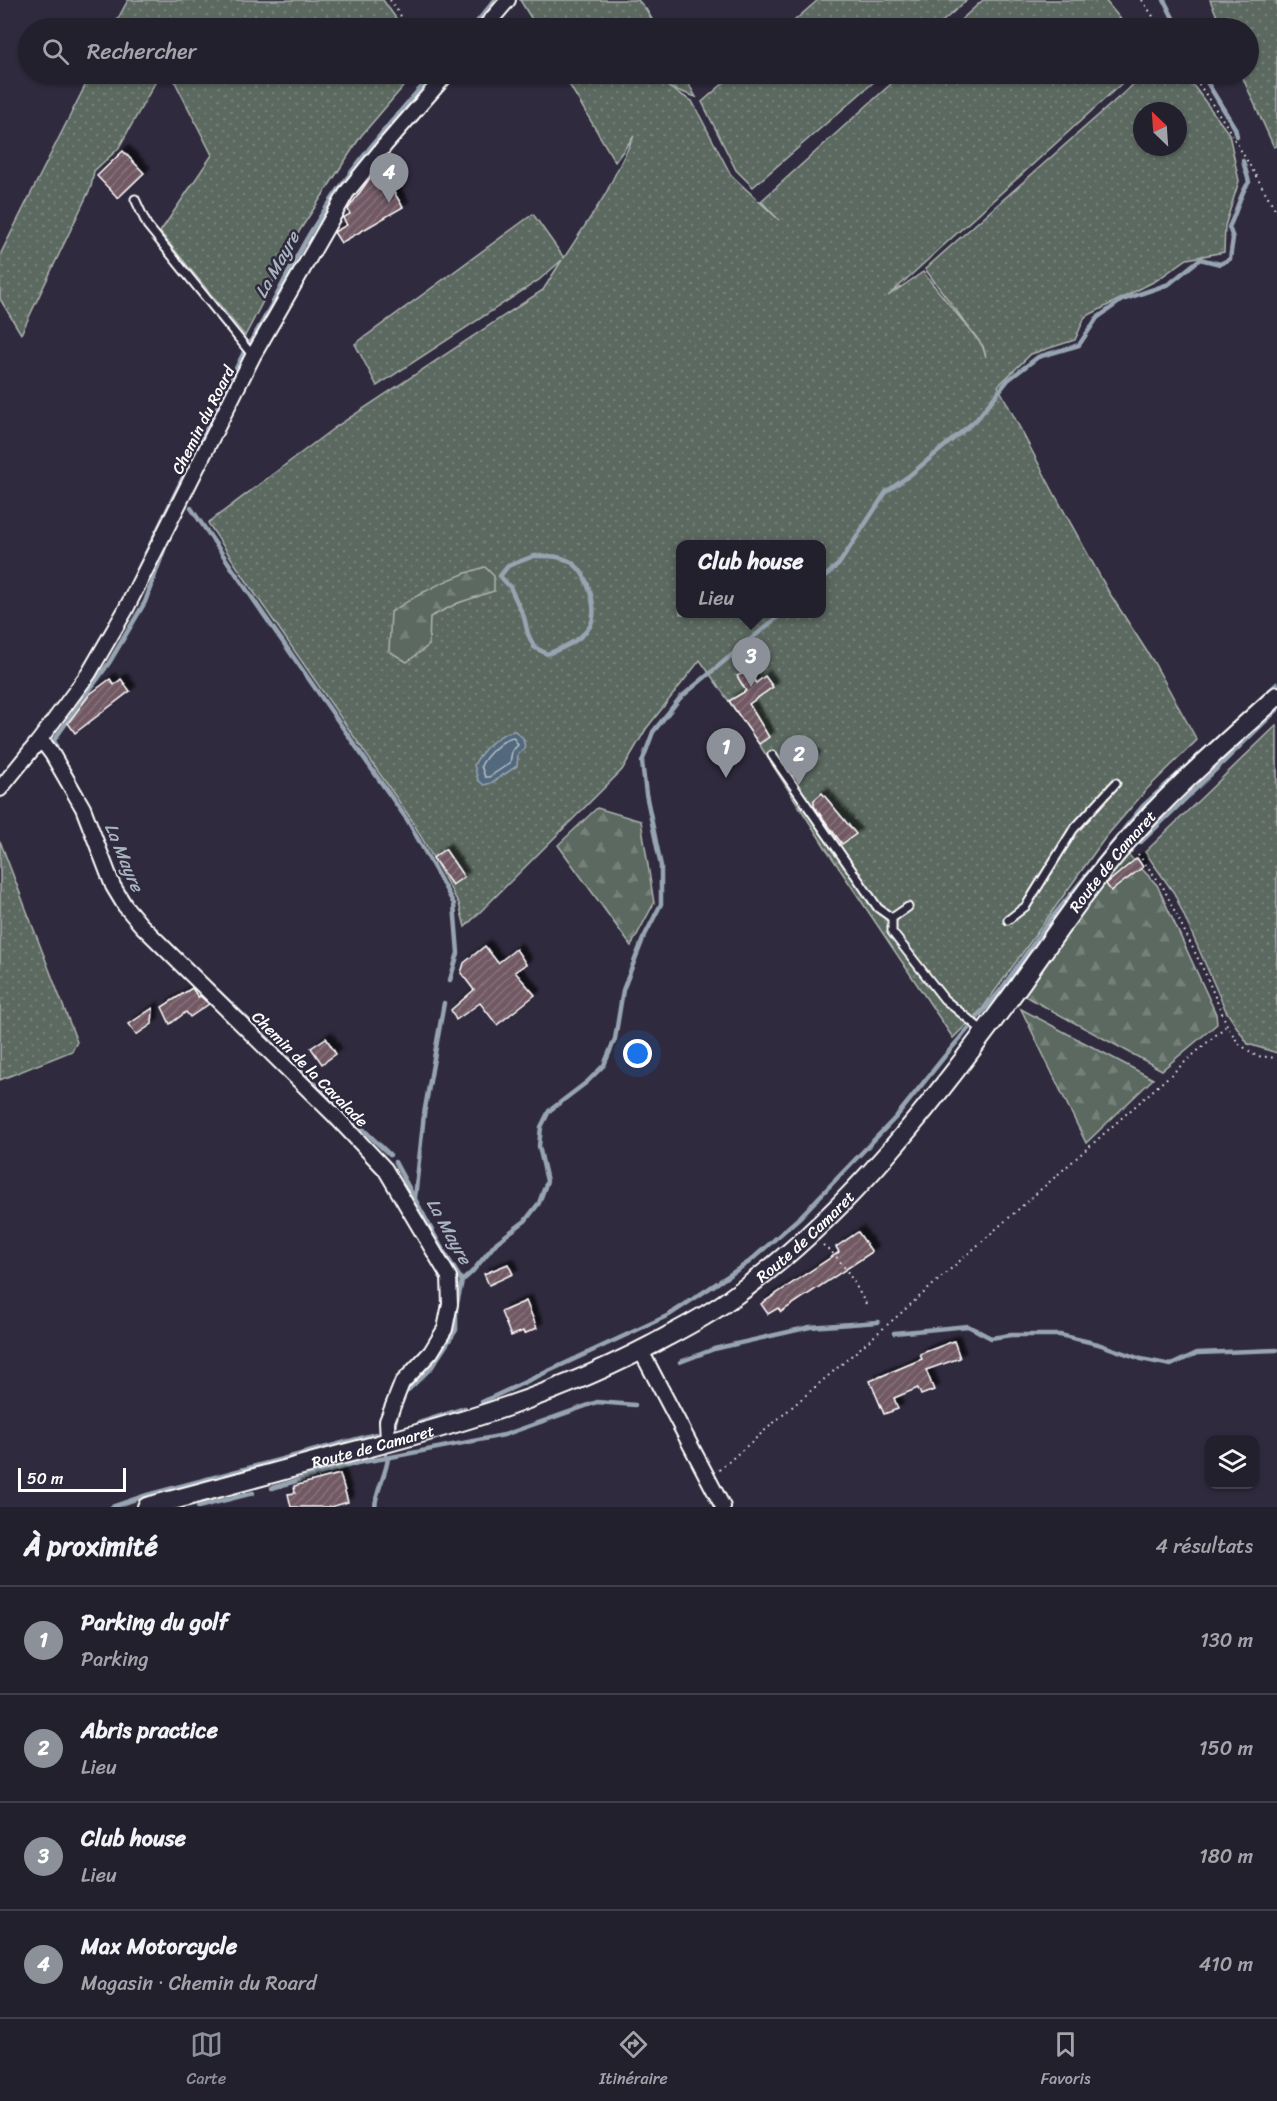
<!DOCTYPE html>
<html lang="fr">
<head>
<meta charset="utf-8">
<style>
	body { margin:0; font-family:Sriracha,sans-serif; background:#2b2836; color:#f1f3f6 }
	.controls { position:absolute; right:18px; bottom:18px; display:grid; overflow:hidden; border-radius:12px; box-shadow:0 2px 4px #0004 }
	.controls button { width:54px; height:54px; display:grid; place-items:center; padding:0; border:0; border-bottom:2px solid #403e4a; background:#23202e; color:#f1f3f6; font:30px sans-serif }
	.compass { position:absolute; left:1133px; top:102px; width:54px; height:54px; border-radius:50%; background:#23202e; box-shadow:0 2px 4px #0004; rotate:335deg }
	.scale { position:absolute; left:18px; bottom:15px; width:108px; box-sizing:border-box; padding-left:6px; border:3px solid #fff; border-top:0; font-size:16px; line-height:21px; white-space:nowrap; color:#fff; -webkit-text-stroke:4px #2f2a3d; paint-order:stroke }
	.you { position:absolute; left:638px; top:1054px; width:21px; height:21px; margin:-15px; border:4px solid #fff; border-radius:50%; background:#1a73e8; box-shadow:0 0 0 9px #1a73e833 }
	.badge { display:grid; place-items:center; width:39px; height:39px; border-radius:50%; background:#8c9099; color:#fff; font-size:20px; font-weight:700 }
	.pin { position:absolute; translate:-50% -50px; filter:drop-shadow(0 2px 3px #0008) }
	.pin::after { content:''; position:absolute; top:32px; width:21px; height:18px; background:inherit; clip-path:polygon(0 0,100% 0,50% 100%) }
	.popup { position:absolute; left:676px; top:540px; width:150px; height:78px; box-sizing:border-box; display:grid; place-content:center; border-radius:12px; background:#23202e; filter:drop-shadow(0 2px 4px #0005); font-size:20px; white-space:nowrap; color:#a3a3aa }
	.popup b { font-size:22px; color:#f1f3f6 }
	.popup::after { content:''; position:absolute; left:50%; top:100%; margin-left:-12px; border:12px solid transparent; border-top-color:#23202e }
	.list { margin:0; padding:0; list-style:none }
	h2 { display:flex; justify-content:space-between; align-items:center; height:78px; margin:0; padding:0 24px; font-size:26px }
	h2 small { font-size:20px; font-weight:400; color:#a3a3aa }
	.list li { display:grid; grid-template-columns:39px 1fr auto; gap:18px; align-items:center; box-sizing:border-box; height:108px; padding:0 24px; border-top:2px solid #403e4a }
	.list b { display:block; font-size:22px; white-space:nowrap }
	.list p { margin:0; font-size:20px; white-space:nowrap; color:#a3a3aa }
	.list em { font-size:20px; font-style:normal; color:#a3a3aa }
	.icon { flex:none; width:33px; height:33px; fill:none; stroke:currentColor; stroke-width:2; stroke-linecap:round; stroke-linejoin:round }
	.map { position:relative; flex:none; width:1277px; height:1507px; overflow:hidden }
	.search { position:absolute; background:#23202e; box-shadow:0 2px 4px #0004; left:18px; right:18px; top:18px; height:66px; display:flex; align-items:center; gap:15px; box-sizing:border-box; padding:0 21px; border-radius:33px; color:#a3a3aa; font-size:22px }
	.sheet { height:510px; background:#23202e }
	nav { display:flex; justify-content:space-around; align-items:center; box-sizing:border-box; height:84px; border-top:2px solid #403e4a; background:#23202e; font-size:16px; color:#a3a3aa }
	nav a { display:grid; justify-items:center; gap:3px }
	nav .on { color:#8c9099 }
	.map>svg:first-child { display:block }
	.grass { fill:url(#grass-dots); stroke:#adb4b0; stroke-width:1.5; fill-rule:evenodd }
	.forest { fill:url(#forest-firs); stroke:#adb4b0; stroke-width:1.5 }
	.water { fill:#51687d; stroke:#97a4b1; stroke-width:1.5 }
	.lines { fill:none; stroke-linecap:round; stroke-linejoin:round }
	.shore { stroke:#b9c3cb; stroke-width:1.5 }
	.stream { stroke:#97a4b1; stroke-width:4.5 }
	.building { fill:url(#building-hatch); stroke:#fff; stroke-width:1.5; filter:url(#shadow) }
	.lane-casing { stroke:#fff; stroke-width:11 }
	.street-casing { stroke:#fff; stroke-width:18 }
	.secondary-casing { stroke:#fff; stroke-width:22 }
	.path { stroke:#fff; stroke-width:2; stroke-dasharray:1.5 4.5; stroke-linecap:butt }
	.lane { stroke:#2f2a3d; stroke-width:7 }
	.street { stroke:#2f2a3d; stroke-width:14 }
	.secondary { stroke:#2f2a3d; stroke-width:18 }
	.labels { text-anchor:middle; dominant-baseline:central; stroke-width:5; stroke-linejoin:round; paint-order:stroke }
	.street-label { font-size:16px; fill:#fff; stroke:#2f2a3d }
	.water-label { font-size:18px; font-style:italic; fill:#a8b4be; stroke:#2f2a3d }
</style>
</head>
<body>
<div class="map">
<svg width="1277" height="1507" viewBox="0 0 1277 1507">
	<defs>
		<pattern id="grass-dots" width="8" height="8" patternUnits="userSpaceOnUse" patternTransform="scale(1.5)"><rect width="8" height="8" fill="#5b6960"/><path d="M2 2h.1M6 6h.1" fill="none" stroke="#748078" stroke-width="1.8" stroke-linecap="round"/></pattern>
		<pattern id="forest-firs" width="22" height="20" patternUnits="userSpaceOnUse" patternTransform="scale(1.5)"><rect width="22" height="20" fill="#5b6960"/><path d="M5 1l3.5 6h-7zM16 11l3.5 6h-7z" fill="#748078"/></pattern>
		<pattern id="building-hatch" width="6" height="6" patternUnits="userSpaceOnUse" patternTransform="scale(1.5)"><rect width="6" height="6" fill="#715964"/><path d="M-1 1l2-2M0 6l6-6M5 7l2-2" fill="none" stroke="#86727b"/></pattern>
		<filter id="shadow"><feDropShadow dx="5.5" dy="-5.5" stdDeviation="1.5" flood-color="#0009"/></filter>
	</defs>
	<rect width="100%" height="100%" fill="#2f2a3d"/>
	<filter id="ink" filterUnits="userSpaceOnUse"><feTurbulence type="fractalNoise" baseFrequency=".0167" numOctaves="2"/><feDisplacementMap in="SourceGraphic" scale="12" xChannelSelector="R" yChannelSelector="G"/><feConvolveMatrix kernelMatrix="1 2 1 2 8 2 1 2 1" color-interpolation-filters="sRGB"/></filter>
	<g filter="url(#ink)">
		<g class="grass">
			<polygon points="128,0 383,0 403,28 113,28"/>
			<polygon points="520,0 638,0 646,9 657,28 537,28"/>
			<polygon points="818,0 967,0 935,28 786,28"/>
			<polygon points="983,0 1105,0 1128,28 952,28"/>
			<polygon points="1210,0 1277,0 1277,146 1274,147 1241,74 1248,74 1248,28 1222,28"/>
			<polygon points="91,74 160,74 118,149 94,171 91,187 21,334 0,299 0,255"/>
			<polygon points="171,74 414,74 361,136 300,230 245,336 160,232 212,155"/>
			<path d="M 563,74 L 683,74 L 696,97 L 668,87 L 692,101 L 731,175 L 779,220 L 761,201 L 902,74 L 1132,74 L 888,296 L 923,272 L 982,345 L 986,357 L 983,346 L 925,269 L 1145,74 L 1185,74 L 1229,134 L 1239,181 L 1225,226 L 1224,252 L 1187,259 L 1157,280 L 1085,317 L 1075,340 L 1031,354 L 998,386 L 1055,495 L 1110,594 L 1153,661 L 1197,740 L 1147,789 L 1105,838 L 982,1009 L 953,1038 L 827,850 L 759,744 L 700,660 L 646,729 L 622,770 L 465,927 L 459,904 L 411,819 L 253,591 L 208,523 L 334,428 L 543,290 L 562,260 L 539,280 L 377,386 L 355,344 L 533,214 L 564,258 L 605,195 L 634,136 L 615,162 ZM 1142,111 L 1178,111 L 1178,147 L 1142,147 ZM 680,544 L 822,544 L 822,614 L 680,614 Z"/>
			<polygon points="734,74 883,74 753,187 736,170 702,102"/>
			<polygon points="1277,725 1277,1053 1248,1044 1226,1011 1174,893 1145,852"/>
			<polygon points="0,841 77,1042 72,1051 0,1080"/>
		</g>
		<g class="forest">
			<path d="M 485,567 L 494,576 L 494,591 L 458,603 L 430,617 L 429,645 L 407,662 L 389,651 L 391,612 C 423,591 450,577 485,567 Z"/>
			<polygon points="597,808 641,821 654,903 631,946 558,845"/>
			<polygon points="1126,852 1157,885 1216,1014 1217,1024 1162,1070 1023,995"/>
			<polygon points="1021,1009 1153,1079 1086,1143"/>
		</g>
		<path class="water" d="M 515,731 L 523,738 L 525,748 L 518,754 L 517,766 L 491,783 L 484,785 L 478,780 L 474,765 C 481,751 499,732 515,731 Z"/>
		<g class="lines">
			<path class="shore" d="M 513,737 L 518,745 L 512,751 L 510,763 L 489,777 L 485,777 L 481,766 C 485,756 503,739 513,737 Z"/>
			<g class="stream">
				<polyline points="1164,0 1178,28"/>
				<polyline points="472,28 495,0"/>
				<polyline points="1202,74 1235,128 1237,136"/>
				<polyline points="191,508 264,615 408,821 454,904 458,953 450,980"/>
				<path d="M 534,556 C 548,556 563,555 575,565 C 588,576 599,611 590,626 C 582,640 561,649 547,654 L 534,647 L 528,634 L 524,617 L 510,587 L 500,576 L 508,566 Z"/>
				<path d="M 136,574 L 245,350 C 271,312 288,269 312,230 C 347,173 389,123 433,74"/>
				<path d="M 822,579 L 839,564 L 886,492 L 910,475 L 977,419 L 1008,380 L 1038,357 L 1079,345 L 1097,318 L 1122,300 L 1169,284 L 1200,259 L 1220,264 L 1230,259 L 1233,238 L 1229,227 C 1237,212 1239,195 1249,182 L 1243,161"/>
				<polyline points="59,754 54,740 109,663 145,602 168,539"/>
				<polyline points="68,768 83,795"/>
				<polyline points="1141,842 1277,710"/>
				<polyline points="202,976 390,1155"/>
				<polyline points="395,1162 441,1247 462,1281"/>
				<polyline points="415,1198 424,1114 444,1003"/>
				<polyline points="894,1333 968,1326 991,1338 1011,1335 1060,1335 1098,1344 1141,1359 1171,1365 1197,1353 1277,1350"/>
				<polyline points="680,1362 714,1349 810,1327 878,1322"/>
				<polyline points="402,1396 431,1368 456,1330 456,1308 462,1281 472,1272 497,1242 525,1221 539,1203 547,1181 539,1146 541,1127 549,1111 587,1082 604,1065 615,1039 623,990 643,939 661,904 661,866 646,794 642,762 653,732 680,698 781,614"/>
				<polyline points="482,1402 669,1315 749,1262 800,1217 896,1117 944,1057 1000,991 1050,920 1143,806 1277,684"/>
				<polyline points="419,1423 465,1408"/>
				<polyline points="393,1431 399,1407"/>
				<polyline points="386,1458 504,1435 597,1402 635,1405"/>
				<polyline points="272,1488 357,1463 386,1458 386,1456"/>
				<polyline points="112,1507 147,1495 376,1434"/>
				<polyline points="198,1507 253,1493"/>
				<path d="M 375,1507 C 376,1490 386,1475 388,1458"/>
			</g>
		</g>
		<g class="building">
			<polygon points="123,151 144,173 118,198 97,176"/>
			<polygon points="370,178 387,192 392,189 403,207 341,243 334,232 347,225 343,218 350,214 348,209"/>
			<polygon points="749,670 756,683 765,676 773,687 749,704 769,737 759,744 729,701 746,691 737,676"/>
			<polygon points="110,679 114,685 121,679 130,691 75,733 68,723 90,694"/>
			<polygon points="806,749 815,757 793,776 787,765"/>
			<polygon points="822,793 856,834 842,844 814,806 814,800"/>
			<polygon points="445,849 464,877 452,885 433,858"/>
			<polygon points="1137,858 1143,867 1111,891 1106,884"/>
			<polygon points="485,946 498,963 516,949 526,964 515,972 535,995 497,1025 480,1003 456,1020 451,1010 474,990 461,973 464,963"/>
			<polygon points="192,988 198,997 200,996 209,1004 190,1017 186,1012 170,1024 162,1007"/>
			<polygon points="153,1008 152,1024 136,1035 129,1024"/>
			<polygon points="326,1038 336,1054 322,1064 311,1048"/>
			<polygon points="858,1232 872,1252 781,1312 778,1308 768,1314 761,1304 839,1252 836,1247"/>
			<polygon points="508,1264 513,1274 489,1285 484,1274"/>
			<polygon points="526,1301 537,1328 524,1334 523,1331 511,1336 501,1312"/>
			<polygon points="954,1341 960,1358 926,1370 934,1390 921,1395 918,1388 894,1398 898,1409 884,1414 870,1381 922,1359 920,1354"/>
			<polygon points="340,1474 348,1502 331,1507 291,1507 288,1494 295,1493 294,1486"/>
		</g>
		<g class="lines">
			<g class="lane-casing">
				<g id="lane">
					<polyline points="135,199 147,225 253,356"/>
					<polyline points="772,755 878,908 892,918"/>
					<polyline points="908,907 892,918 892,932 944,999 983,1031"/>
					<polyline points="1008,920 1026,906 1073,830 1116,783"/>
				</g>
			</g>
			<g class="street-casing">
				<g id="street">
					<polyline points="484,28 508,0"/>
					<polyline points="38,742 46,746 52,754 83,808 113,886 125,906 141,925 334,1115 385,1169 449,1277 450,1304 445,1329 431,1352 402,1383 387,1421 388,1443"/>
					<polyline points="0,789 38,742 89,673 125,611 253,356 347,192 385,145 447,74"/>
					<polyline points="641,1351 723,1507"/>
				</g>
			</g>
			<g class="secondary-casing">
				<g id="secondary">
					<path id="s1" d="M 147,1507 C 210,1490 273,1473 336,1456 C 452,1426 562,1395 668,1336 C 689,1325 711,1313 730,1299 C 845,1219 936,1099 1018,987 C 1053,938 1087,887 1126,842 C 1172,789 1226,743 1277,696"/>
				</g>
			</g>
			<g class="path">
				<polyline points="390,0 409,28"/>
				<polyline points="1142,0 1161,28"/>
				<polyline points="1192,74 1225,123 1277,212"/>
				<polyline points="1138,854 1163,887 1205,973 1227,1025 1238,1043 1256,1056 1277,1058"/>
				<path d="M 823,1245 C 843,1259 854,1283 866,1304"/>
				<polyline points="719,1470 901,1313 1227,1025"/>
			</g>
			<use href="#lane" class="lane"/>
			<use href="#street" class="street"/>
			<use href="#secondary" class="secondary"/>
		</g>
	</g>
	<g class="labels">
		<g class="street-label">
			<text transform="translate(203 420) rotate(-63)">Chemin du Roard</text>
			<text stroke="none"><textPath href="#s1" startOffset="1206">Route de Camaret</textPath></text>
			<text transform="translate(310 1069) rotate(45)">Chemin de la Cavalade</text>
			<text stroke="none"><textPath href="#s1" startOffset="720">Route de Camaret</textPath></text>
			<text stroke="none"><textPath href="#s1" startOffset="234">Route de Camaret</textPath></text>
		</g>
		<g class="water-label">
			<text transform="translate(277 265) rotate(-61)">La Mayre</text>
			<text transform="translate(124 857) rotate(67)">La Mayre</text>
			<text transform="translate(449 1231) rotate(61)">La Mayre</text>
		</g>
	</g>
</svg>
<div class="controls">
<button><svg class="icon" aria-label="layers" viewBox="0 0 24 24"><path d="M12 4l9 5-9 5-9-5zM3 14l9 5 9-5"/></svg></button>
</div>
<svg class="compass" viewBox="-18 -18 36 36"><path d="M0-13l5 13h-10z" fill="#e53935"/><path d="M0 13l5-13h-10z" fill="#a3a3aa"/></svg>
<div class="scale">50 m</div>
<div class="you"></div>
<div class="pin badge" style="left:726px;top:778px">1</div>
<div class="pin badge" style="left:799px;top:785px">2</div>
<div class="pin badge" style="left:751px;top:687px">3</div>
<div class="popup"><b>Club house</b>Lieu</div>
<div class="pin badge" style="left:389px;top:203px">4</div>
<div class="search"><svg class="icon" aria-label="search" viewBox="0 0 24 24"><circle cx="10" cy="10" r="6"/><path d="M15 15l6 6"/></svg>Rechercher</div>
</div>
<section class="sheet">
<h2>À proximité<small>4 résultats</small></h2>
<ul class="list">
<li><span class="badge">1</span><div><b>Parking du golf</b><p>Parking</p></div><em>130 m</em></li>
<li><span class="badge">2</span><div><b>Abris practice</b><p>Lieu</p></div><em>150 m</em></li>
<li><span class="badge">3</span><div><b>Club house</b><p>Lieu</p></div><em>180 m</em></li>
<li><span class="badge">4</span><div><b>Max Motorcycle</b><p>Magasin · Chemin du Roard</p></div><em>410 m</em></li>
</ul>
</section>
<nav>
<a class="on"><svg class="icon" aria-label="map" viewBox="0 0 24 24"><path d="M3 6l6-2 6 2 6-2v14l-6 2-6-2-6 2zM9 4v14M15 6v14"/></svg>Carte</a>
<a><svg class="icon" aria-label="directions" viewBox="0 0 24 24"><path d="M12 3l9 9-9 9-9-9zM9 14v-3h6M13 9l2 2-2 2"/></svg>Itinéraire</a>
<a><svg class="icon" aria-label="saved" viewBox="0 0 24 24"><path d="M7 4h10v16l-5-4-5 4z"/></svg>Favoris</a>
</nav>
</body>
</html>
